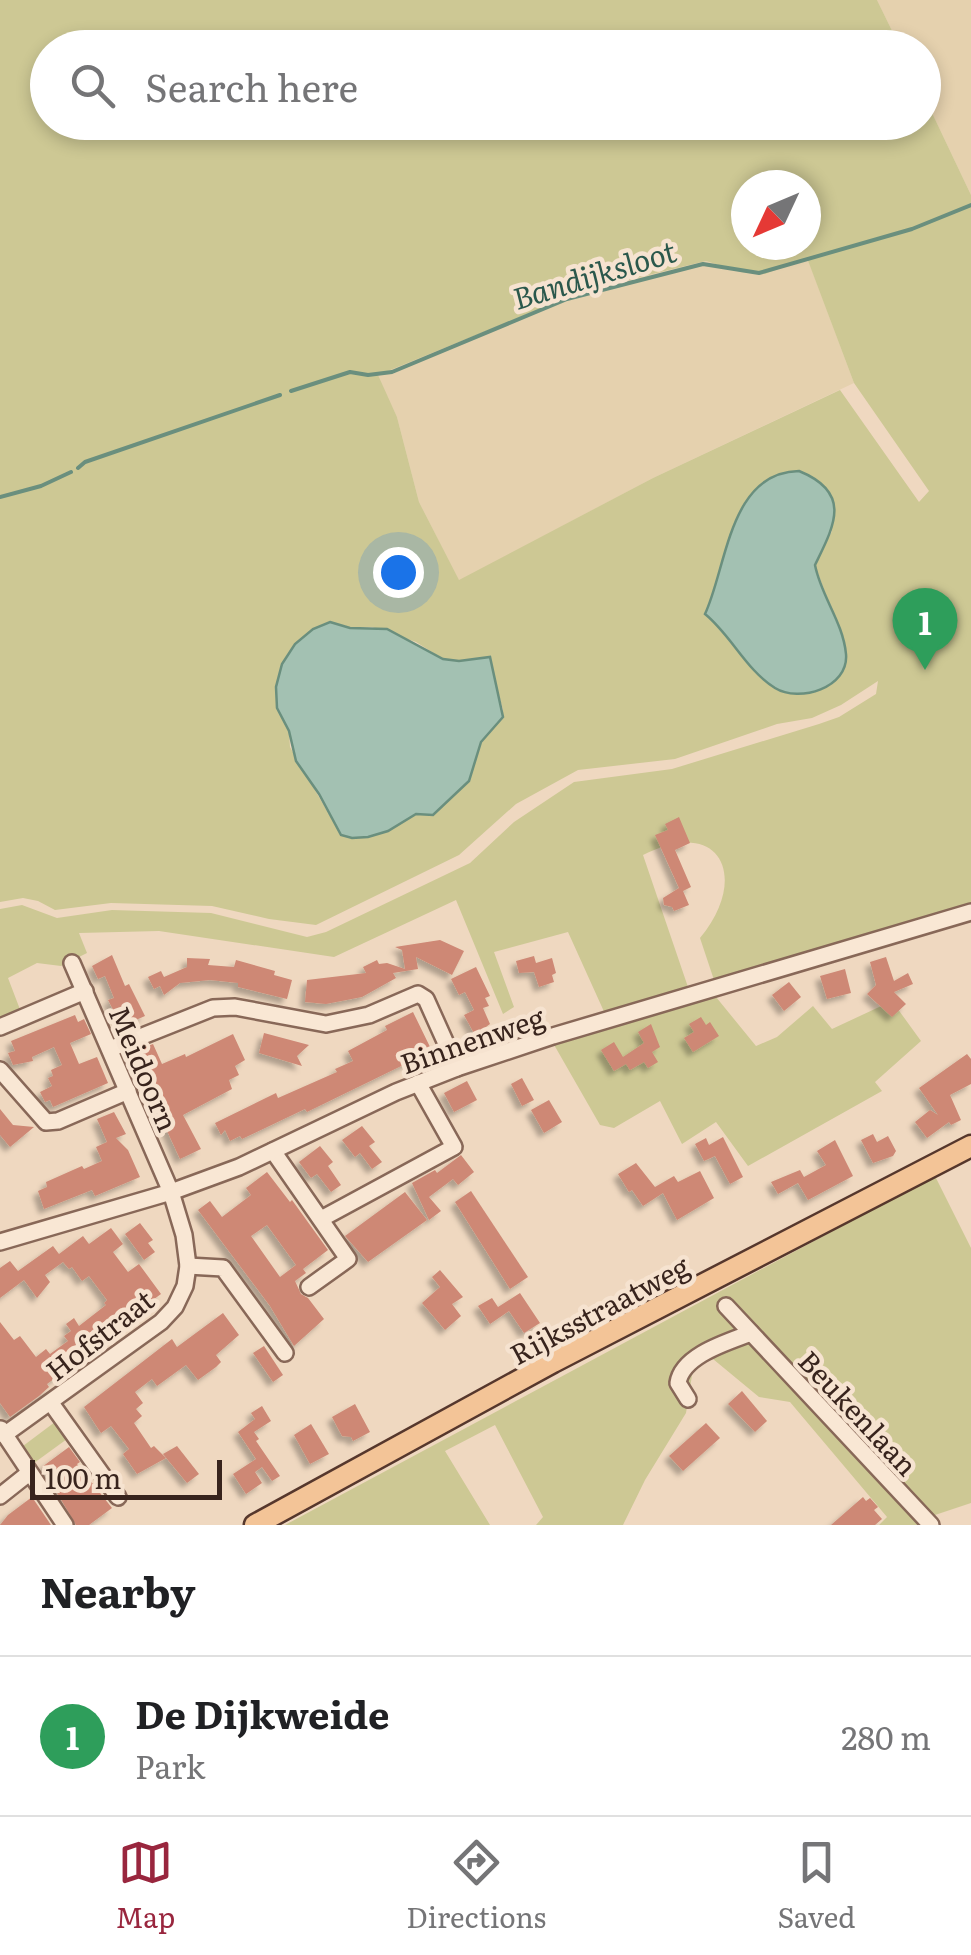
<!DOCTYPE html>
<html lang="en">
<head>
<meta charset="utf-8">
<style>
	body { margin:0; font-family:Literata,serif; background:#f2f2f2; color:#202124 }
	.compass { position:absolute; left:731px; top:170px; width:90px; height:90px; border-radius:50%; background:#fff; box-shadow:0 5px 15px #0003; rotate:226deg }
	.scale { position:absolute; left:30px; bottom:25px; width:192px; box-sizing:border-box; padding-left:10px; border:5px solid #38241d; border-top:0; font-size:28px; line-height:35px; white-space:nowrap; color:#38241d; -webkit-text-stroke:8px #f6e3d0; paint-order:stroke }
	.you { position:absolute; left:398px; top:572px; width:35px; height:35px; margin:-25px; border:8px solid #fff; border-radius:50%; background:#1a73e8; box-shadow:0 0 0 15px #1a73e833 }
	.badge { display:grid; place-items:center; width:65px; height:65px; border-radius:50%; background:#99263e; color:#fff; font-size:32px; font-weight:700 }
	.pin { position:absolute; translate:-50% -82px; filter:drop-shadow(0 2px 5px #0008) }
	.pin::after { content:''; position:absolute; top:52px; width:35px; height:30px; background:inherit; clip-path:polygon(0 0,100% 0,50% 100%) }
	.list { margin:0; padding:0; list-style:none }
	h2 { display:flex; justify-content:space-between; align-items:center; height:130px; margin:0; padding:0 40px; font-size:42px }
	h2 small { font-size:32px; font-weight:400; color:#757577 }
	.list li { display:grid; grid-template-columns:65px 1fr auto; gap:30px; align-items:center; box-sizing:border-box; height:160px; padding:0 40px; border-top:2px solid #e0e0e0 }
	.list b { display:block; font-size:38px; white-space:nowrap }
	.list p { margin:0; font-size:32px; white-space:nowrap; color:#757577 }
	.list em { font-size:32px; font-style:normal; color:#757577 }
	.icon { flex:none; width:55px; height:55px; fill:none; stroke:currentColor; stroke-width:2; stroke-linecap:round; stroke-linejoin:round }
	.map { position:relative; flex:none; width:971px; height:1525px; overflow:hidden }
	.search { position:absolute; background:#fff; box-shadow:0 5px 15px #0003; left:30px; right:30px; top:30px; height:110px; display:flex; align-items:center; gap:25px; box-sizing:border-box; padding:0 35px; border-radius:55px; color:#757577; font-size:38px }
	.sheet { height:290px; background:#fff }
	nav { display:flex; justify-content:space-around; align-items:center; box-sizing:border-box; height:140px; border-top:2px solid #e0e0e0; background:#fff; font-size:28px; color:#757577 }
	nav a { display:grid; justify-items:center; gap:5px }
	nav .on { color:#99263e }
	.map>svg:first-child { display:block }
	.farmland { fill:#e5d1ae }
	.green { fill:#cdc894; fill-rule:evenodd }
	.water { fill:#a3c1b2; stroke:#6a8f7e; stroke-width:2.5 }
	.lines { fill:none; stroke-linecap:round; stroke-linejoin:round }
	.stream { stroke:#6a8f7e; stroke-width:4 }
	.building { fill:#ce8875; fill-rule:evenodd; filter:url(#shadow) }
	.minor-casing { stroke:#886858; stroke-width:20 }
	.major-casing { stroke:#56372c; stroke-width:25 }
	.minor { stroke:#f9e7d4; stroke-width:15 }
	.major { stroke:#f3c497; stroke-width:20 }
	.labels { text-anchor:middle; dominant-baseline:central; stroke-width:9; stroke-linejoin:round; paint-order:stroke }
	.street-label { font-size:28px; fill:#38241d; stroke:#f6e3d0 }
	.water-label { font-size:30px; font-style:italic; fill:#2b584c; stroke:#f6e3d0 }
</style>
</head>
<body>
<div class="map">
<svg width="971" height="1525" viewBox="0 0 971 1525">
	<defs>
		<filter id="shadow"><feDropShadow dx="-5" dy="5" stdDeviation="2.5" flood-color="#0004"/></filter>
	</defs>
	<rect width="100%" height="100%" fill="#efd8c0"/>
	<g class="farmland">
		<polygon points="877,0 971,0 971,195 924,96 924,48 900,47"/>
		<polygon points="807,257 854,383 653,478 459,581 419,502 397,417 377,375 567,298 628,280 706,261 740,272"/>
	</g>
	<g class="green">
		<path d="M 0,0 L 877,0 L 900,47 L 48,48 L 48,122 L 924,122 L 924,96 L 971,195 L 971,905 L 715,983 L 700,938 C 750,878 721,815 643,855 L 689,990 L 606,1016 L 568,932 L 494,952 L 514,1007 L 503,1014 L 456,900 L 334,957 L 159,931 L 79,933 L 87,953 L 61,966 L 37,963 L 8,978 L 21,1012 L 0,1022 L 0,909 L 22,905 L 57,918 L 112,910 L 211,913 L 307,937 L 326,932 L 470,863 L 514,822 L 574,782 L 672,769 L 819,724 L 839,717 L 876,694 L 878,681 L 841,705 L 812,718 L 777,724 L 675,759 L 578,770 L 516,804 L 459,855 L 316,925 L 269,919 L 212,906 L 111,903 L 55,910 L 38,901 L 23,898 L 0,902 ZM 746,185 L 806,185 L 806,245 L 746,245 ZM 807,258 L 854,383 L 929,491 L 919,502 L 840,390 L 653,478 L 459,580 L 419,502 L 397,417 L 378,375 L 567,298 L 628,280 L 706,261 L 740,272 L 765,274 ZM 832,531 L 815,565 L 843,641 L 847,660 L 785,693 C 751,675 735,638 705,614 L 708,607 ZM 344,625 L 350,628 L 372,627 L 416,642 L 443,659 L 459,661 L 489,657 L 503,710 L 501,720 L 481,742 L 469,781 L 433,815 L 417,814 L 388,831 L 341,835 L 290,747 L 289,731 Z"/>
		<polygon points="716,997 756,1046 777,1037 813,1006 832,1029 892,1001 921,1041 875,1082 882,1091 748,1166 716,1122 682,1144 660,1101 614,1128 600,1125 553,1043"/>
		<polygon points="935,1176 971,1248 971,1503 932,1516 729,1300 718,1307 918,1525 879,1525 887,1517 790,1402 759,1397 713,1359 700,1362 693,1369 686,1413 645,1480 623,1525 536,1525 543,1517 495,1425 445,1451 490,1525 285,1525"/>
		<polygon points="55,1422 67,1439 34,1463 23,1446"/>
	</g>
	<g class="water">
		<path d="M 799,471 C 853,493 834,526 815,565 C 821,596 843,622 846,654 C 849,688 799,703 775,688 C 746,670 731,635 705,614 C 727,567 729,472 799,471 Z"/>
		<polygon points="330,622 350,628 387,629 443,659 459,661 490,657 503,717 481,742 469,781 433,815 416,814 388,831 368,837 352,838 341,835 319,794 296,761 289,731 277,708 276,687 282,664 295,644 313,629"/>
	</g>
	<g class="lines">
		<g class="stream">
			<polyline points="291,391 350,372 368,375 392,372 567,299 703,264 759,273 912,229 971,205"/>
			<polyline points="78,468 85,462 280,395"/>
			<polyline points="0,497 41,486 71,472"/>
		</g>
	</g>
	<g class="building">
		<polygon points="679,817 690,843 675,850 691,887 683,891 689,905 674,911 672,907 664,905 663,898 679,888 655,835 668,830 665,824"/>
		<polygon points="440,940 464,951 452,975 416,957 418,969 393,973 396,978 362,997 326,1004 305,1002 307,980 366,973 363,967 377,960 379,964 387,963 405,969 402,950 395,947"/>
		<polygon points="112,955 125,986 129,984 145,1016 129,1023 126,1017 119,1021 108,1000 114,998 105,976 98,979 92,966"/>
		<polygon points="534,956 536,963 552,958 556,973 552,975 554,982 539,987 534,972 519,973 516,961"/>
		<polygon points="886,957 894,981 908,973 913,984 894,992 906,1004 892,1017 867,994 876,985 870,962"/>
		<polygon points="187,958 210,959 208,965 234,967 236,960 275,971 274,975 292,980 287,999 238,987 238,983 210,980 180,983 164,995 160,986 154,989 148,977 161,971 164,977 187,967"/>
		<polygon points="476,967 490,996 485,998 489,1006 483,1008 490,1024 475,1035 464,1015 474,1010 465,992 459,995 451,979"/>
		<polygon points="845,969 851,993 827,999 820,976"/>
		<polygon points="789,982 801,997 784,1011 772,995"/>
		<polygon points="413,1012 432,1051 307,1112 305,1109 242,1139 240,1136 230,1141 225,1130 221,1135 215,1123 276,1093 278,1098 337,1072 335,1069 353,1061 348,1051 387,1030 385,1026"/>
		<polygon points="75,1015 78,1022 84,1019 91,1034 70,1043 79,1064 97,1057 108,1083 53,1107 50,1100 45,1102 40,1092 52,1086 48,1078 53,1076 51,1070 62,1065 54,1047 32,1057 33,1061 13,1065 8,1053 15,1051 11,1041"/>
		<polygon points="701,1017 706,1025 710,1022 719,1036 693,1052 684,1038 694,1032 689,1024"/>
		<polygon points="651,1024 660,1047 652,1052 658,1062 648,1068 644,1062 630,1070 626,1064 614,1071 601,1050 614,1042 623,1057 644,1043 638,1032"/>
		<polygon points="264,1033 309,1045 297,1056 302,1066 259,1053"/>
		<polygon points="233,1034 245,1060 235,1066 239,1075 229,1080 232,1089 183,1115 201,1149 180,1159 133,1057 142,1053 140,1049 153,1044 162,1064 185,1054 186,1057"/>
		<polygon points="967,1054 971,1059 971,1084 950,1095 961,1120 951,1125 949,1122 927,1138 915,1122 930,1110 938,1115 919,1088"/>
		<polygon points="522,1078 534,1100 522,1106 511,1084"/>
		<polygon points="467,1081 477,1100 454,1112 444,1093"/>
		<polygon points="549,1100 562,1122 544,1133 531,1110"/>
		<polygon points="0,1109 13,1125 34,1127 10,1147 0,1135"/>
		<polygon points="114,1112 126,1134 116,1138 128,1150 140,1177 95,1196 92,1190 44,1209 38,1191 47,1187 46,1182 82,1166 84,1169 102,1161 96,1147 107,1142 97,1119"/>
		<polygon points="362,1126 375,1142 369,1146 382,1162 372,1169 360,1153 355,1157 342,1140"/>
		<polygon points="873,1134 877,1142 888,1136 896,1151 893,1156 873,1163 861,1140"/>
		<polygon points="723,1137 743,1177 730,1184 715,1156 704,1161 695,1144 706,1138 709,1145"/>
		<polygon points="835,1140 853,1176 808,1200 798,1183 778,1194 771,1182 800,1170 804,1177 826,1165 817,1151"/>
		<polygon points="320,1146 333,1162 328,1166 341,1185 331,1192 317,1174 311,1178 299,1162"/>
		<polygon points="461,1155 474,1172 458,1185 453,1179 429,1197 441,1211 429,1220 412,1183 435,1170 437,1173"/>
		<polygon points="636,1163 655,1187 674,1176 678,1182 700,1171 714,1198 677,1220 663,1193 643,1206 632,1190 629,1192 618,1174"/>
		<path d="M 267,1172 L 290,1202 L 292,1200 L 328,1250 L 303,1269 L 306,1273 L 295,1281 L 301,1294 L 308,1298 L 324,1319 L 294,1346 L 270,1306 L 198,1210 L 210,1201 L 222,1217 L 251,1195 L 246,1188 ZM 267,1225 L 296,1265 L 280,1277 L 251,1236 Z"/>
		<polygon points="471,1191 528,1277 510,1289 455,1202"/>
		<polygon points="405,1192 427,1220 368,1262 345,1236"/>
		<polygon points="140,1223 153,1240 148,1243 155,1252 144,1260 125,1234"/>
		<polygon points="111,1228 123,1244 113,1252 128,1272 139,1264 161,1294 109,1332 112,1337 47,1384 49,1387 39,1396 10,1417 0,1403 0,1322 14,1340 20,1336 36,1357 46,1349 50,1354 68,1341 64,1336 71,1331 66,1324 74,1318 79,1326 106,1305 104,1303 107,1300 89,1276 82,1281 72,1267 69,1269 63,1262 45,1275 50,1282 37,1298 24,1280 0,1298 0,1268 10,1261 18,1271 53,1246 59,1254 83,1236 89,1244"/>
		<polygon points="440,1270 463,1297 452,1304 461,1316 445,1330 422,1303 440,1287 432,1277"/>
		<polygon points="520,1293 540,1323 524,1333 509,1311 490,1324 478,1306 492,1298 498,1307"/>
		<polygon points="223,1313 239,1335 216,1355 221,1362 216,1367 198,1380 186,1365 157,1386 152,1379 135,1392 143,1403 136,1409 142,1416 134,1423 151,1448 154,1446 166,1458 137,1474 123,1454 129,1449 111,1426 101,1433 84,1407 172,1339 177,1347"/>
		<polygon points="264,1346 283,1375 273,1382 253,1353"/>
		<polygon points="742,1391 767,1421 755,1432 728,1404"/>
		<polygon points="355,1404 370,1432 353,1441 351,1437 342,1436 332,1417"/>
		<polygon points="262,1406 271,1421 254,1432 259,1439 256,1441 280,1476 272,1481 262,1467 255,1472 262,1483 246,1494 233,1474 256,1459 238,1432 255,1419 251,1413"/>
		<polygon points="706,1423 720,1438 683,1471 669,1456"/>
		<polygon points="311,1424 329,1454 310,1464 294,1435"/>
		<polygon points="177,1446 199,1474 187,1483 163,1454"/>
		<polygon points="69,1447 80,1462 77,1464 112,1508 89,1525 76,1525 42,1467"/>
		<polygon points="32,1497 51,1525 0,1525 8,1515"/>
		<polygon points="863,1497 866,1501 870,1498 878,1507 874,1510 882,1519 875,1525 831,1525"/>
	</g>
	<g class="lines">
		<g class="minor-casing">
			<g id="minor">
				<polyline points="0,1027 85,991"/>
				<polyline points="110,1049 213,1008 235,1007 326,1024 369,1015 418,994 426,999 457,1068"/>
				<polyline points="0,1070 46,1122 58,1121 128,1091"/>
				<polyline points="273,1151 348,1259 309,1287"/>
				<polyline points="321,1219 454,1147 418,1083"/>
				<polyline points="0,1242 171,1192 239,1167 396,1092 457,1068 553,1036 971,912"/>
				<polyline points="188,1266 223,1268 285,1353"/>
				<polyline points="726,1306 931,1525"/>
				<path d="M 688,1399 L 678,1383 C 682,1355 728,1342 751,1333"/>
				<polyline points="51,1403 118,1497"/>
				<polyline points="1,1429 65,1525"/>
				<polyline points="4,1435 161,1322 175,1307 185,1286 188,1266 184,1235 171,1192 72,963"/>
				<polyline points="0,1496 29,1473"/>
			</g>
		</g>
		<g class="major-casing">
			<polyline id="major" points="255,1525 553,1362 971,1146"/>
		</g>
		<use href="#minor" class="minor"/>
		<use href="#major" class="major"/>
	</g>
	<g class="labels">
		<g class="street-label">
			<text transform="translate(472 1039) rotate(-19)">Binnenweg</text>
			<text transform="translate(145 1068) rotate(67)">Meidoorn</text>
			<text transform="translate(599 1309) rotate(-28)">Rijksstraatweg</text>
			<text transform="translate(99 1334) rotate(-38)">Hofstraat</text>
			<text transform="translate(859 1412) rotate(47)">Beukenlaan</text>
		</g>
		<g class="water-label">
			<text transform="translate(594 273) rotate(-17)">Bandijksloot</text>
		</g>
	</g>
</svg>
<svg class="compass" viewBox="-18 -18 36 36"><path d="M0-13l5 13h-10z" fill="#e53935"/><path d="M0 13l5-13h-10z" fill="#757577"/></svg>
<div class="scale">100 m</div>
<div class="you"></div>
<div class="pin badge" style="left:925px;top:670px;background:#2e9e5b">1</div>
<div class="search"><svg class="icon" aria-label="search" viewBox="0 0 24 24"><circle cx="10" cy="10" r="6"/><path d="M15 15l6 6"/></svg>Search here</div>
</div>
<section class="sheet">
<h2>Nearby<small></small></h2>
<ul class="list">
<li><span class="badge" style="background:#2e9e5b">1</span><div><b>De Dijkweide</b><p>Park</p></div><em>280 m</em></li>
</ul>
</section>
<nav>
<a class="on"><svg class="icon" aria-label="map" viewBox="0 0 24 24"><path d="M3 6l6-2 6 2 6-2v14l-6 2-6-2-6 2zM9 4v14M15 6v14"/></svg>Map</a>
<a><svg class="icon" aria-label="directions" viewBox="0 0 24 24"><path d="M12 3l9 9-9 9-9-9zM9 14v-3h6M13 9l2 2-2 2"/></svg>Directions</a>
<a><svg class="icon" aria-label="saved" viewBox="0 0 24 24"><path d="M7 4h10v16l-5-4-5 4z"/></svg>Saved</a>
</nav>
</body>
</html>
